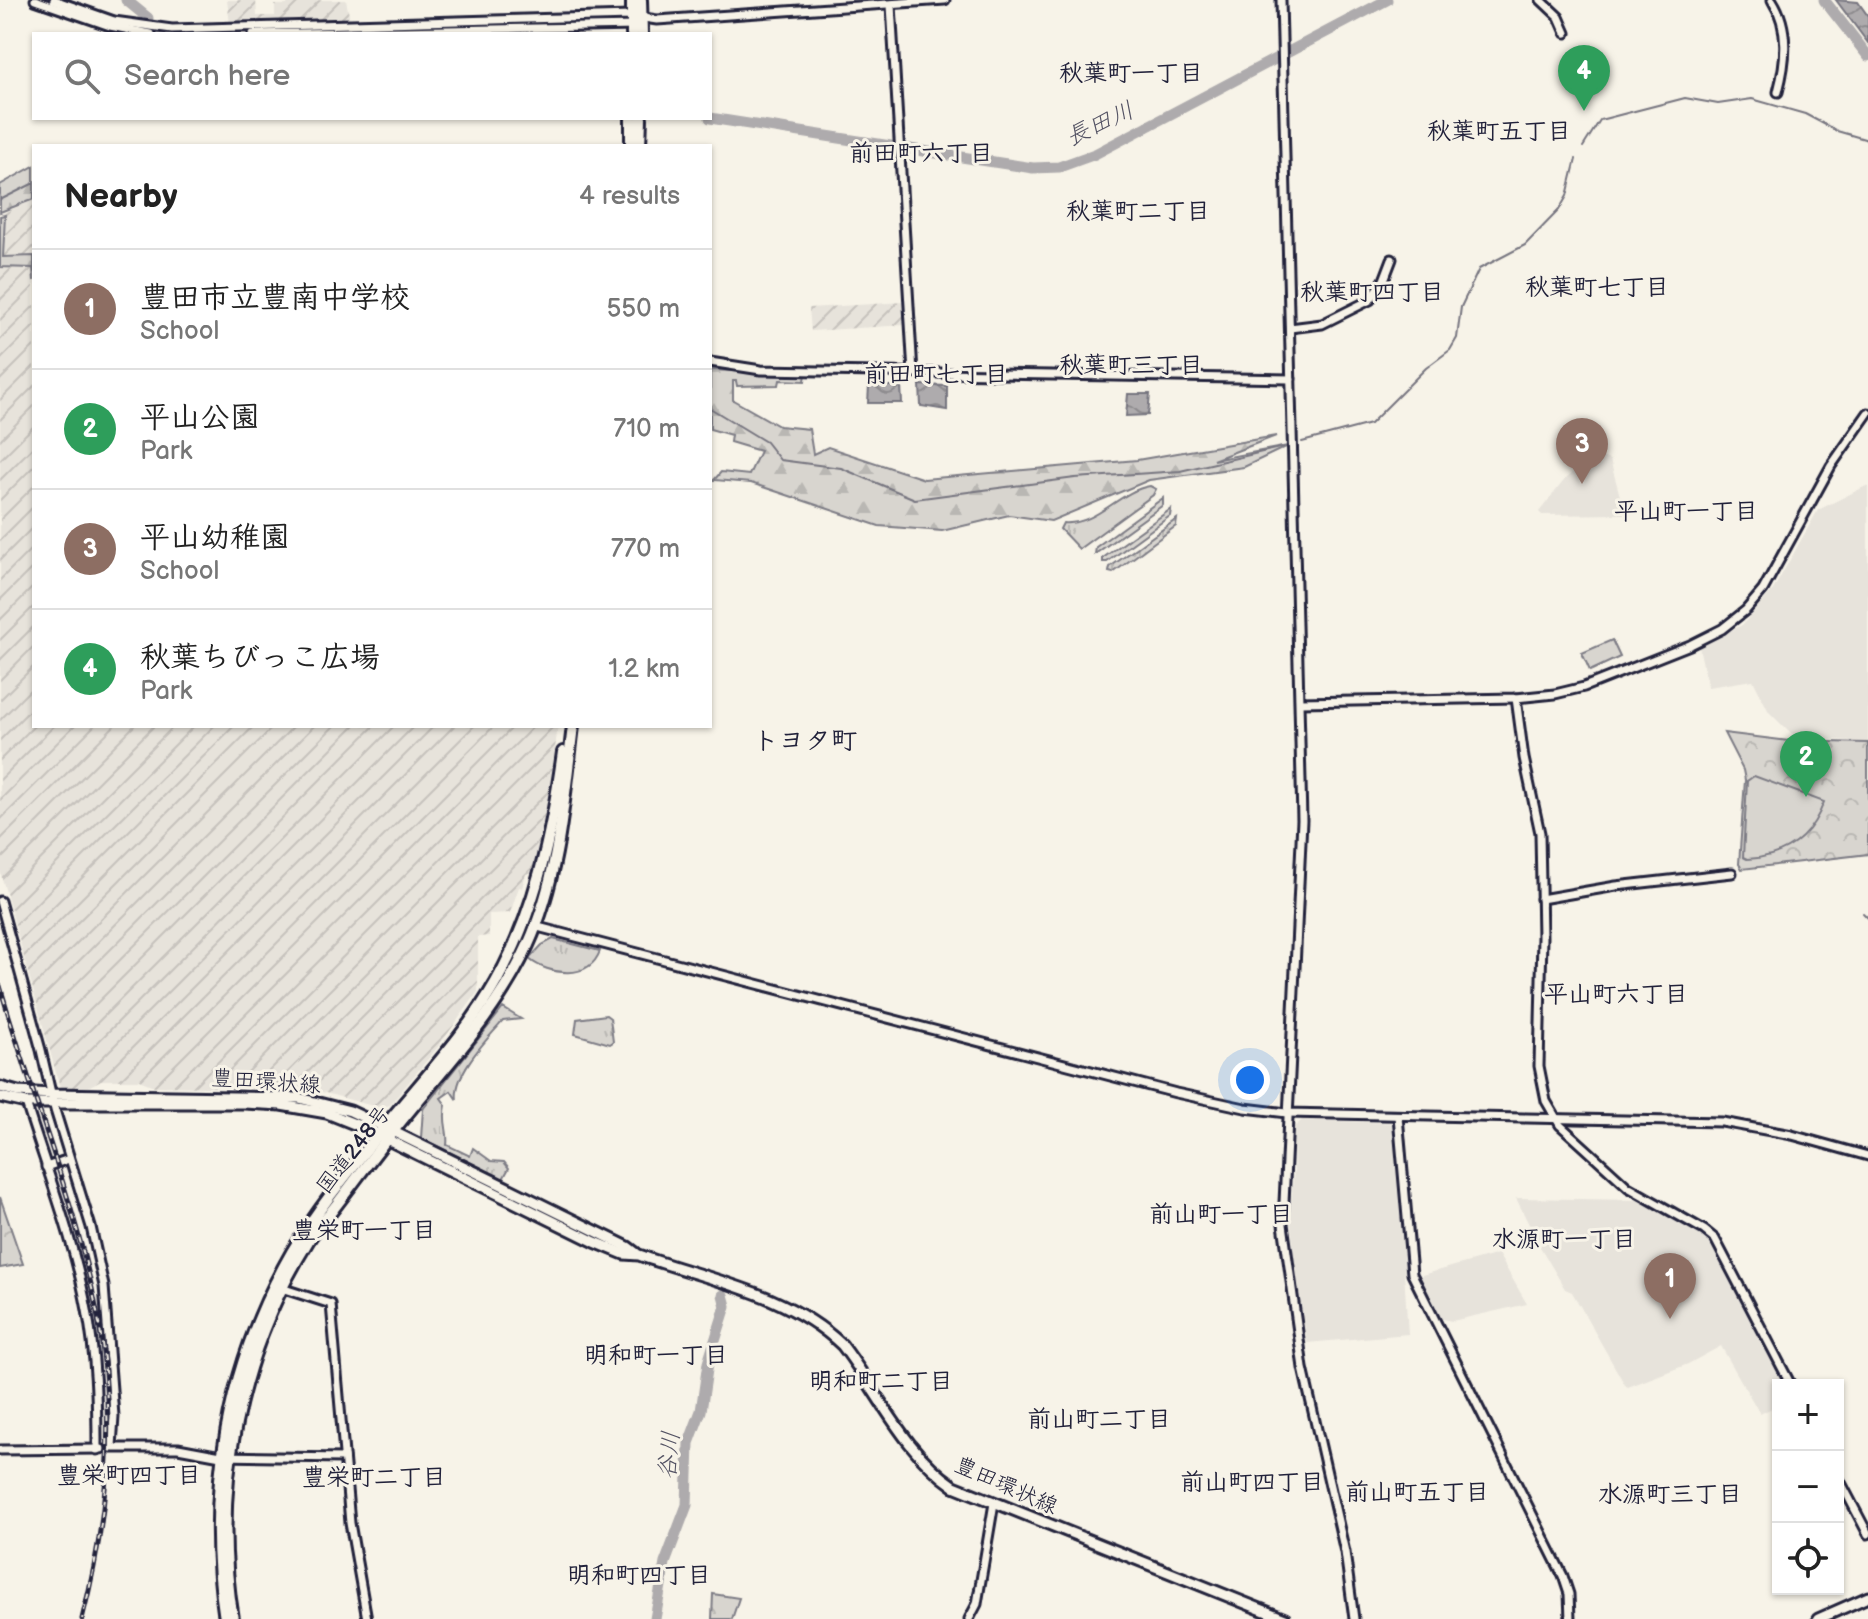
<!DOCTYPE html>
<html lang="en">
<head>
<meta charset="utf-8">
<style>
	body { margin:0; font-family:"Balsamiq Sans","Klee One",sans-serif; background:#f2f2f2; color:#222 }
	.controls { position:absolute; right:24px; bottom:24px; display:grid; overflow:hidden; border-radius:0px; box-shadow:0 2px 6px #0004 }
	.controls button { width:72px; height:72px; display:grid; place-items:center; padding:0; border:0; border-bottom:2px solid #e0e0e0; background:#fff; color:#222; font:40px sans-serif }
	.you { position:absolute; left:1250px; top:1080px; width:28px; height:28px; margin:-20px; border:6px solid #fff; border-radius:50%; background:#1a73e8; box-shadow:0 0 0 12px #1a73e833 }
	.badge { display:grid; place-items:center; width:52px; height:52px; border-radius:50%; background:#1f6fb2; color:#fff; font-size:26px; font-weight:700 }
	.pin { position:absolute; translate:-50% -66px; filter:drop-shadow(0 2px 4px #0008) }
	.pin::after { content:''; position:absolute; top:42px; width:28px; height:24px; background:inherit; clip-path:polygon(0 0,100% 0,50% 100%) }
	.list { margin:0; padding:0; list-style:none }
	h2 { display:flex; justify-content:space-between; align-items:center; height:104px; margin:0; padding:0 32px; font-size:34px }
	h2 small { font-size:26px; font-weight:400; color:#767676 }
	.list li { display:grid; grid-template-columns:52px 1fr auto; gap:24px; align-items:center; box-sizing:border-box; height:120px; padding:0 32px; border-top:2px solid #e0e0e0 }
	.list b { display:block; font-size:30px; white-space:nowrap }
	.list p { margin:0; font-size:26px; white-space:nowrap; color:#767676 }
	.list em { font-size:26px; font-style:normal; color:#767676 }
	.icon { flex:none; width:44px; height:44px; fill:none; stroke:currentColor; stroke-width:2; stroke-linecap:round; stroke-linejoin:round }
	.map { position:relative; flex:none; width:1868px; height:1619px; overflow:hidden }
	.search { position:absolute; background:#fff; box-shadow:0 2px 6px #0004; left:32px; top:32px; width:680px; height:88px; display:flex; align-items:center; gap:20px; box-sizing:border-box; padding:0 28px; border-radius:0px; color:#767676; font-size:30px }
	.panel { position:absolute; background:#fff; box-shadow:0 2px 6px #0004; left:32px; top:144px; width:680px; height:584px; border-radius:0px }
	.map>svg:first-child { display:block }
	.built { fill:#e7e3db }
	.industrial { fill:url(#industrial-furrows) }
	.grass { fill:url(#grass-tufts); stroke:#7d7c85; stroke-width:2 }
	.forest { fill:url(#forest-firs); stroke:#7d7c85; stroke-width:2 }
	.park { fill:url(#park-crowns); stroke:#7d7c85; stroke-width:2 }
	.pitch { fill:#d8d5cf; stroke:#7d7c85; stroke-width:2 }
	.water { fill:url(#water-waves); stroke:#76747f; stroke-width:2 }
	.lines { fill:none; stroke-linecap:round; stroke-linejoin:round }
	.stream { stroke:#76747f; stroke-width:2 }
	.river { stroke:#aeabad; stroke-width:11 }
	.minor-casing { stroke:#22223b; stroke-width:13 }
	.major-casing { stroke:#22223b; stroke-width:15 }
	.highway-casing { stroke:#22223b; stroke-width:16 }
	.minor { stroke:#f7f3e8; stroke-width:7 }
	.major { stroke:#f7f3e8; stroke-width:9 }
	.highway { stroke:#f7f3e8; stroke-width:10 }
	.rail-casing { stroke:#22223b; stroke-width:5 }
	.rail { stroke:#f7f3e8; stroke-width:2; stroke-dasharray:6; stroke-linecap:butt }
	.labels { text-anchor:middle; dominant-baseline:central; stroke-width:6; stroke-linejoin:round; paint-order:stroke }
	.street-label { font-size:22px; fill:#22223b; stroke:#f7f3e8 }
	.neighbourhood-label { font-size:24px; font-weight:bold; fill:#22223b; stroke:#f7f3e8 }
	.water-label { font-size:24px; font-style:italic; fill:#535263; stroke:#f7f3e8 }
	.quarter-label { font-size:26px; font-weight:bold; fill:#22223b; stroke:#f7f3e8 }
</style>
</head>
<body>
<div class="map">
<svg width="1868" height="1619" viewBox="0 0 1868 1619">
	<defs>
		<pattern id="industrial-furrows" width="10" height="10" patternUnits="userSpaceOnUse" patternTransform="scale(2)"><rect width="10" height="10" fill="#e7e3db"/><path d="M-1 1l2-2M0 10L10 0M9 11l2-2" fill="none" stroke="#c6c2bd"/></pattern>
		<pattern id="grass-tufts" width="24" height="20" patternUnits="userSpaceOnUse" patternTransform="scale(2)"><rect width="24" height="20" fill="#d8d5cf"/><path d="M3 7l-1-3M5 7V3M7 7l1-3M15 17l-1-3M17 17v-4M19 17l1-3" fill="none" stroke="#b9b7b3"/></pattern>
		<pattern id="forest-firs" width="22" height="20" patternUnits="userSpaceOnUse" patternTransform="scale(2)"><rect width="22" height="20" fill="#d8d5cf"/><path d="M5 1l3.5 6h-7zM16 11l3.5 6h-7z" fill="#b9b7b3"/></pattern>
		<pattern id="park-crowns" width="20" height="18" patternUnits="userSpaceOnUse" patternTransform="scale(2)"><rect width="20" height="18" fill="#d8d5cf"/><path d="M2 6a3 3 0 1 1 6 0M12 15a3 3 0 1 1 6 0" fill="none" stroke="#b9b7b3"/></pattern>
		<pattern id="water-waves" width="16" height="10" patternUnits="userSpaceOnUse" patternTransform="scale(2)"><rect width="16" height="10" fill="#aeabad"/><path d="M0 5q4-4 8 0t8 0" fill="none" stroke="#8d8b8e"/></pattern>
	</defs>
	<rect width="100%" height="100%" fill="#f7f3e8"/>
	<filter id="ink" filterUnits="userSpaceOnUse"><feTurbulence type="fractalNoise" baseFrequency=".0125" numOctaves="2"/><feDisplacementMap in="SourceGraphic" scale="16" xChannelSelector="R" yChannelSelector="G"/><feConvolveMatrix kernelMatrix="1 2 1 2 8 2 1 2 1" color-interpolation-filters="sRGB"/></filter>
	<g filter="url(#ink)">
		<g class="built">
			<polygon points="1594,454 1610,460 1625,514 1542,515 1539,512 1566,478"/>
			<polygon points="1868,485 1868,742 1802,738 1789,732 1769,712 1753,680 1708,687 1699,647 1742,625 1773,590 1818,510"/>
			<polygon points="1302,1120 1395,1123 1407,1271 1404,1273 1408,1334 1307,1343 1294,1259 1290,1217 1294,1167 1293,1128"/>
			<polygon points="1516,1198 1640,1200 1701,1231 1713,1242 1787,1385 1778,1385 1778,1405 1760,1414 1721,1346 1688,1364 1628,1387 1625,1385 1572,1292 1565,1289 1539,1245"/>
			<polygon points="1498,1254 1527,1304 1452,1321 1442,1319 1420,1278 1422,1275"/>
		</g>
		<g class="industrial">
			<polygon points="227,0 256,0 257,16 275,16 275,5 287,5 288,0 346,0 350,20 230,24"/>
			<polygon points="34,200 34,726 558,726 547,810 532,872 526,874 522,888 519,887 510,913 489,914 489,936 478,937 478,992 438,1047 390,1105 380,1108 311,1089 154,1086 139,1080 101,1080 88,1087 60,1087 0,871 0,232 1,214"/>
			<polygon points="904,302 905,325 811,331 809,308"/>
		</g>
		<g class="grass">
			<path d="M 1150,486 L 1156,489 L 1153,495 L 1079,549 L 1060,529 L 1063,523 C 1097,526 1118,491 1150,486 Z"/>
			<polygon points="1163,498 1163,505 1095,554 1096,547"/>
			<polygon points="1171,509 1170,516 1107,562 1103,562 1103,558"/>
			<polygon points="1177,519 1176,526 1113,573 1109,572 1110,567"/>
			<path d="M 553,939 L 600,951 C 589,981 549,975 529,959 L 542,945 Z"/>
			<path d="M 503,1008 L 521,1019 L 503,1021 C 486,1040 453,1074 457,1100 L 451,1091 L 441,1098 L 446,1105 C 442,1124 449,1130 447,1145 L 470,1156 L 473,1148 L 491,1161 L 504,1162 L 509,1168 L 503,1179 L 421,1138 L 423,1109 Z"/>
			<polygon points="606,1015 610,1018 613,1042 610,1044 575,1034 577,1019"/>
		</g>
		<g class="forest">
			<polygon points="34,166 34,199 0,212 0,185"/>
			<polygon points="5,215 3,257 34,256 34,281 33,268 0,267 0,216"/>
			<polygon points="710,370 806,374 805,381 780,380 779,385 737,386 736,381 733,381 733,400 779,426 809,429 813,454 828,447 924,479 1137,460 1276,436 1213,460 1288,446 1244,467 1149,480 1051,521 1009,515 942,531 879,526 751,483 714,480 721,472 749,475 760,451 730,442 731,435 710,429"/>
		</g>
		<g class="park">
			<polygon points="1724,733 1789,741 1868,743 1868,854 1742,869 1739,864 1745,780 1743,770"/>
			<polygon points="0,1197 23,1264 0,1268"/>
			<polygon points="713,1594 739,1598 732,1619 712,1619"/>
		</g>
		<g class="pitch">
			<polygon points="1612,640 1620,657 1590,671 1582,653"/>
			<path d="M 1754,776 L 1824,802 C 1811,837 1785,857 1747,859 L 1743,857 L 1747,781 Z"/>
		</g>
		<g class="water">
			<polygon points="1836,0 1858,2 1868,16 1868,43"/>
			<polygon points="920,385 947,386 947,410 921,406"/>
			<polygon points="869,386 901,386 902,403 868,403"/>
			<polygon points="1128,394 1150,394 1148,415 1126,416"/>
		</g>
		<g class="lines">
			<g class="stream">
				<polyline points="1583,147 1600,120 1685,98 1718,104 1752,99 1805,114 1837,131 1868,140"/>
				<polyline points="0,200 34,183"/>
				<polyline points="710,408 766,442 780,460 841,468 915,499 1075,478 1180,471 1284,447"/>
				<polyline points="1302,442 1370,424 1426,368 1450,350 1457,338 1461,307 1479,269 1525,245 1559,210 1567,196 1576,159"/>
				<polyline points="1863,913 1868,918"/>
			</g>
			<g class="river">
				<polyline points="126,0 148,18"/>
				<polyline points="1824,0 1868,56"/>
				<polyline points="710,118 1033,168 1059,167 1095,154 1387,0"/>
				<polyline points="655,1619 665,1563 687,1505 689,1443 701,1411 708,1363 726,1306 723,1295"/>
			</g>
			<g class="minor-casing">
				<g id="minor">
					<polyline points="35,0 110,26 151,34"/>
					<polyline points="54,0 114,21 172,29 631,16 657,20 945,0"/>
					<polyline points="1281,0 1302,820 1283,1224 1303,1368 1345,1552 1354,1619"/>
					<polyline points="1541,0 1559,17 1566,33"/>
					<path d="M 1772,0 C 1790,28 1786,62 1778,92"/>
					<polyline points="891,5 913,373"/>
					<polyline points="253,34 636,26"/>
					<polyline points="1290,328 1322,324 1370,300 1384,280 1392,259"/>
					<polyline points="710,362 761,370 1291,379"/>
					<polyline points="1516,698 1524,758 1540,833 1542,937 1539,1066 1546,1101 1560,1125 1628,1187 1704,1230 1715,1239 1791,1385"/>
					<polyline points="1300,702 1516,698 1555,694 1584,687 1690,645 1722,629 1746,610 1763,590 1831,466 1868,413"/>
					<polyline points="1541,899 1616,886 1732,873"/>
					<polyline points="0,901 41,1050 55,1110 91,1227 104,1286 114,1416 112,1447"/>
					<polyline points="534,926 1176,1093 1245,1108 1287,1113 1722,1122 1792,1135 1868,1156"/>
					<path d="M 26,1103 C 47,1171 74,1240 87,1310 C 96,1356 97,1403 97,1450"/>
					<polyline points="1398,1116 1412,1274 1563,1576 1569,1594 1570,1619"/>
					<polyline points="46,1167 69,1159"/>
					<polyline points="278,1287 331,1304 350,1523 367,1619"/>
					<polyline points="111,1448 178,1448 221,1456 344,1458"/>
					<polyline points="0,1450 101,1449"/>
					<polyline points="1838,1477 1868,1534"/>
					<polyline points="969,1619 977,1604 994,1503"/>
				</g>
			</g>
			<g class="major-casing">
				<g id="major">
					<polyline points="0,1087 18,1092 51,1094 299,1098 350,1111 384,1127 628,1247 636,1253"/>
					<path d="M 0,1097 L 26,1103 L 244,1103 L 281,1105 L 327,1113 L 362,1127 L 595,1242 L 624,1254 L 639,1255 C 708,1280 787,1292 842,1345 C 879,1393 903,1451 954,1486 L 1285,1619"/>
					<polyline points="1818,1619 1868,1597"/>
				</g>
			</g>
			<g class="highway-casing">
				<g id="highway">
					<polyline points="641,0 642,34"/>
					<polyline points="632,34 632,0"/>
					<polyline points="631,146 631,118"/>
					<polyline points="640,146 641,118"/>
					<path d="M 225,1619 C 205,1491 227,1365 292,1252 C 318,1208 353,1166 385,1126 C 423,1079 466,1035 496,982 C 536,911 552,832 563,752"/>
					<path d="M 233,1619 C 211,1488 238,1354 308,1241 C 315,1229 326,1219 334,1208 C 354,1182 373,1156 393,1131 C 441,1070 496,1016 528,945 C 559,877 564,799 573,726"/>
				</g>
			</g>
			<use href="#minor" class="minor"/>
			<use href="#major" class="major"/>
			<use href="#highway" class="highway"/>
			<g class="rail-casing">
				<path id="rail" d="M 0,986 C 31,1095 75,1201 97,1312 C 116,1414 108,1520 82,1619"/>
			</g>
			<use href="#rail" class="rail"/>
		</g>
	</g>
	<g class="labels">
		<g class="street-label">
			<text transform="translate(266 1082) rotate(4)">豊田環状線</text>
			<text transform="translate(354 1150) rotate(-52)">国道248号</text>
			<text transform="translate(1006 1486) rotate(24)">豊田環状線</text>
		</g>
		<g class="neighbourhood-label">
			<text x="1131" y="73">秋葉町一丁目</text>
			<text x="1499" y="131">秋葉町五丁目</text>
			<text x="921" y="153">前田町六丁目</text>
			<text x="1138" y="211">秋葉町二丁目</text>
			<text x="1597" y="287">秋葉町七丁目</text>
			<text x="1372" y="292">秋葉町四丁目</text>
			<text x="1131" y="365">秋葉町三丁目</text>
			<text x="936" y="374">前田町七丁目</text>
			<text x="1686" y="511">平山町一丁目</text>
			<text x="1616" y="994">平山町六丁目</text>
			<text x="1221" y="1214">前山町一丁目</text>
			<text x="364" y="1230">豊栄町一丁目</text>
			<text x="1564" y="1239">水源町一丁目</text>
			<text x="656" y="1355">明和町一丁目</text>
			<text x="881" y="1381">明和町二丁目</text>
			<text x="1099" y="1419">前山町二丁目</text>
			<text x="129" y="1475">豊栄町四丁目</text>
			<text x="374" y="1477">豊栄町二丁目</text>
			<text x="1252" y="1482">前山町四丁目</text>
			<text x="1417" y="1492">前山町五丁目</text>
			<text x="1670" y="1494">水源町三丁目</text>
			<text x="639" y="1575">明和町四丁目</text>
		</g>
		<g class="water-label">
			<text transform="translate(1100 124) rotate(-25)">長田川</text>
			<text transform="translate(669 1455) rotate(-84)">谷川</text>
		</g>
		<g class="quarter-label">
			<text x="805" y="741">トヨタ町</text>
		</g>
	</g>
</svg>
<div class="controls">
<button>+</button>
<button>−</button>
<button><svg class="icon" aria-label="locate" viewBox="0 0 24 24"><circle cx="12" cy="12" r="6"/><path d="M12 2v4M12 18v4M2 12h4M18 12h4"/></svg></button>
</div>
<div class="you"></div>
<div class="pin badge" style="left:1670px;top:1319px;background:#8d6e63">1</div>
<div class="pin badge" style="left:1806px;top:797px;background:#2e9e5b">2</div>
<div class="pin badge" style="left:1582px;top:484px;background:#8d6e63">3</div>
<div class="pin badge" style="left:1584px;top:111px;background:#2e9e5b">4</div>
<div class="search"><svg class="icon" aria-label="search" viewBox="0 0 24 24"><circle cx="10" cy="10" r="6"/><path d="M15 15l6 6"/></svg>Search here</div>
<section class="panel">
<h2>Nearby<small>4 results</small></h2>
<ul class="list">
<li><span class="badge" style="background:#8d6e63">1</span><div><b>豊田市立豊南中学校</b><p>School</p></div><em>550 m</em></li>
<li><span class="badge" style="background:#2e9e5b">2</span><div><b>平山公園</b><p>Park</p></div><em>710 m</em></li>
<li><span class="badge" style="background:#8d6e63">3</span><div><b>平山幼稚園</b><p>School</p></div><em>770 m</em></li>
<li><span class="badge" style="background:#2e9e5b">4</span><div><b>秋葉ちびっこ広場</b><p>Park</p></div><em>1.2 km</em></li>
</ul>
</section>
</div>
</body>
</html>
